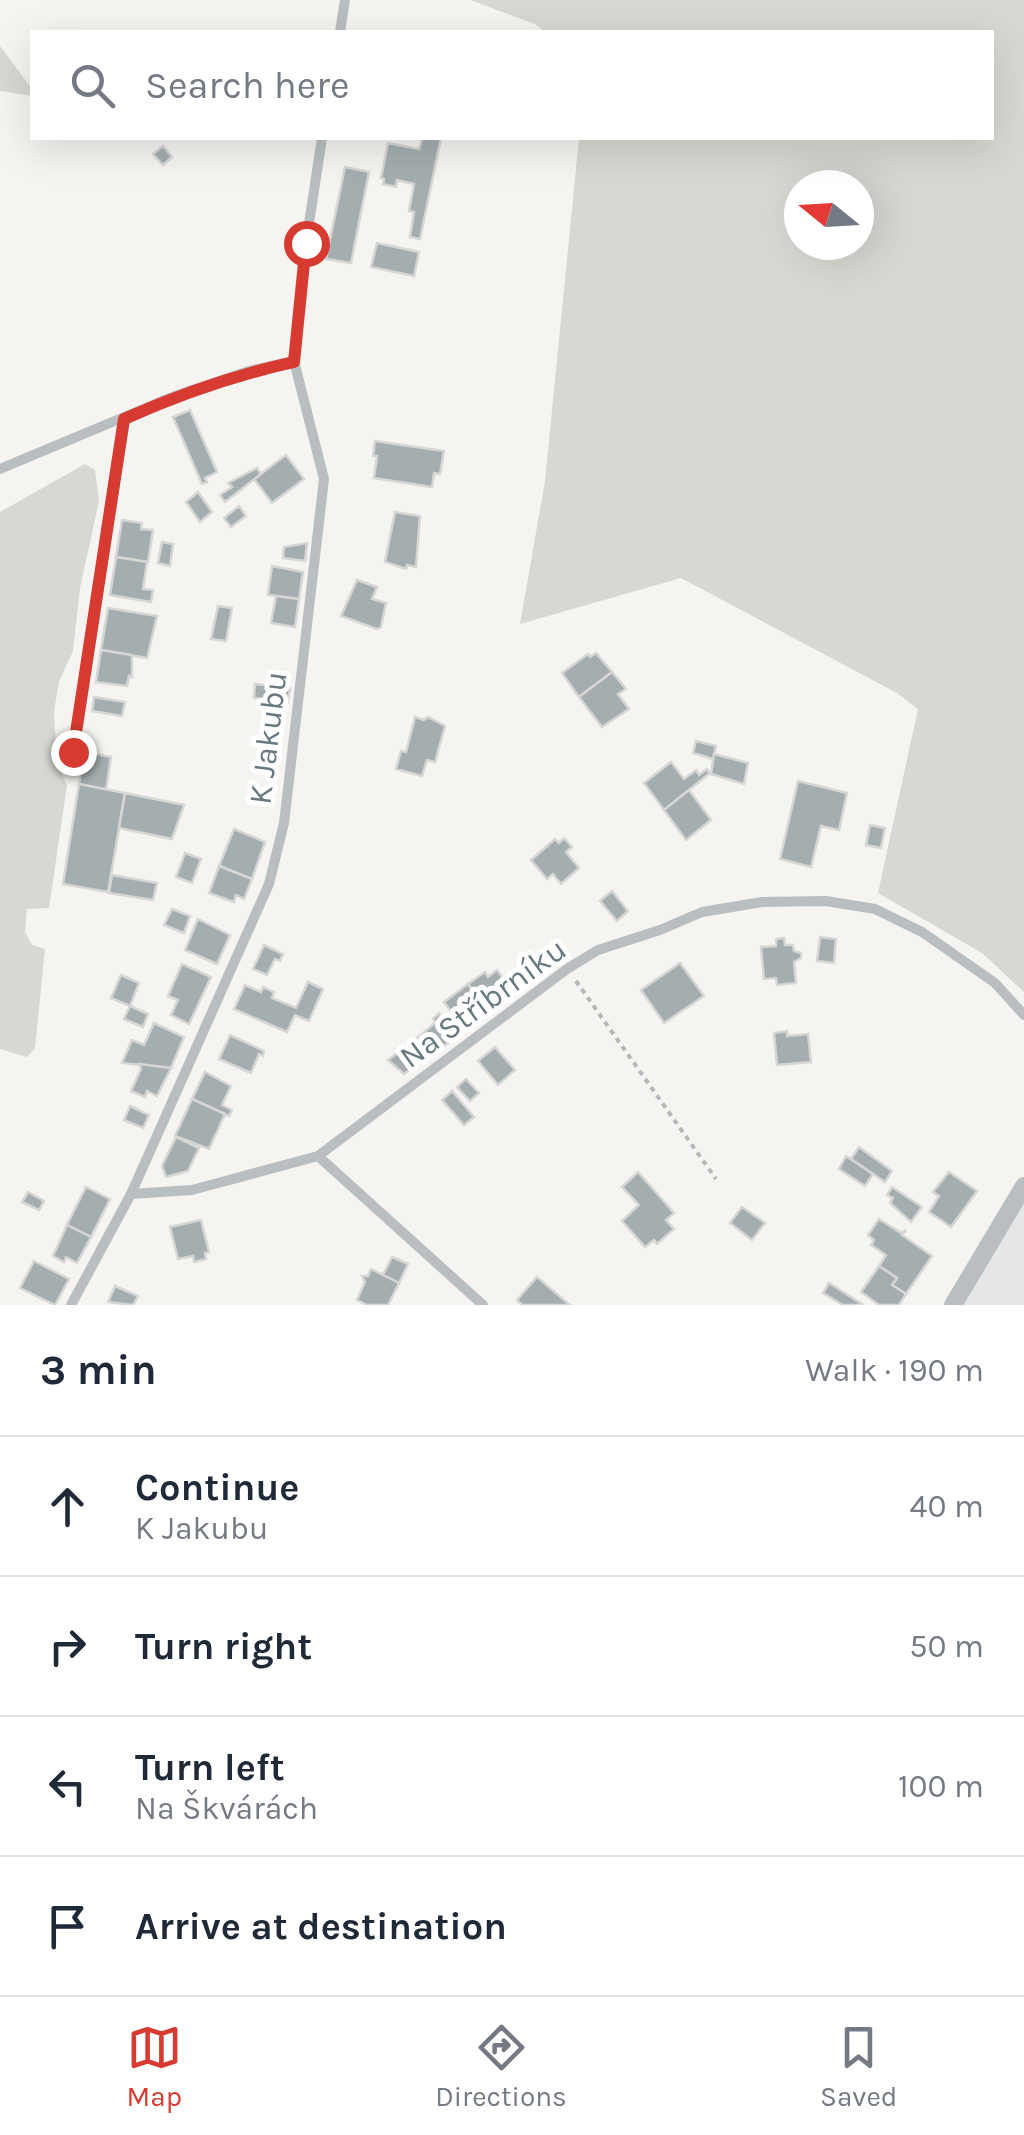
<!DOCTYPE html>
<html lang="en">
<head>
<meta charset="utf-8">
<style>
	body { margin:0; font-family:Karla,sans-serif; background:#f6f6f7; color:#1f2937 }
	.compass { position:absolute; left:784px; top:170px; width:90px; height:90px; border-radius:50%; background:#fff; box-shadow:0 10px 40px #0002; rotate:288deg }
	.stop { position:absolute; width:30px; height:30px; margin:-22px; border:8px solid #d63a30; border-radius:50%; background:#fff }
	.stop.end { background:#d63a30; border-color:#fff; box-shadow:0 2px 10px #0008 }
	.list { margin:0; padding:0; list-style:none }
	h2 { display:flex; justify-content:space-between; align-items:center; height:130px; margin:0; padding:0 40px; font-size:42px }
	h2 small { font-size:32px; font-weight:400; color:#747a83 }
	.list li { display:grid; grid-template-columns:65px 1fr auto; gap:30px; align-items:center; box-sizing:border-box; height:140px; padding:0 40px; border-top:2px solid #e0e1e3 }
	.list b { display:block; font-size:38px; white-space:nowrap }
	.list p { margin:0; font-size:32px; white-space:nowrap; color:#747a83 }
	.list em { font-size:32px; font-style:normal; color:#747a83 }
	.icon { flex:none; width:55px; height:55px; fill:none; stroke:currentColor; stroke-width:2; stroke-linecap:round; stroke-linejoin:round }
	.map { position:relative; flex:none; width:1024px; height:1305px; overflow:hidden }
	.search { position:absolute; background:#fff; box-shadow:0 10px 40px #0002; left:30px; right:30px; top:30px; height:110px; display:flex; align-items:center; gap:25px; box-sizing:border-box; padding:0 35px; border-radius:0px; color:#747a83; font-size:38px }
	.sheet { height:690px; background:#fff }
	nav { display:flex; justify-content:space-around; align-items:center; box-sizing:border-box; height:140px; border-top:2px solid #e0e1e3; background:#fff; font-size:28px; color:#747a83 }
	nav a { display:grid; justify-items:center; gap:5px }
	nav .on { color:#d63a30 }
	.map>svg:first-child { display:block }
	.built { fill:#e5e6e5 }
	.green { fill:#d5d9d1; fill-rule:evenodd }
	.building { fill:#a4adb0; stroke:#d6d6d4; stroke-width:2.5 }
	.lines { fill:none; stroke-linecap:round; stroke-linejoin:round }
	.path { stroke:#b4b8ba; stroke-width:4; stroke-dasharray:5 5; stroke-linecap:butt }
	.minor { stroke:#b9bfc1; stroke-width:10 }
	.tertiary { stroke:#b9bfc1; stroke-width:18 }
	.route { stroke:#d63a30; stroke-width:12 }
	.labels { text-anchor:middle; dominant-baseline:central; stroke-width:10; stroke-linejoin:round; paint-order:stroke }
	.street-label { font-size:32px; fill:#667980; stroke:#fff }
</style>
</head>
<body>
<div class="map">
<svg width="1024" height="1305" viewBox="0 0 1024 1305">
	<rect width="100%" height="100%" fill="#f5f4f1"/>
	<polygon class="built" points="1024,1186 1024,1305 953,1305"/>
	<g class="green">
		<path d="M 470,0 L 1024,0 L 1024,992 L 982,953 L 878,893 L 918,709 L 897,693 L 681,578 L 520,624 L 545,481 L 579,138 L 992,138 L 992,32 L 545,32 L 535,24 ZM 799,185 L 859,185 L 859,245 L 799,245 Z"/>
		<polygon points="0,46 32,89 32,96 0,91"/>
		<polygon points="85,464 95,470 99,501 80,588 73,651 59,681 54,712 57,764 67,785 49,908 27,909 25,932 32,945 45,949 35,1048 27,1057 0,1049 0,512"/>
	</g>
	<g class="building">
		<polygon points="422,138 441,138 420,239 410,237 414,212 409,211 414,184 397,180 396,187 383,184 384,179 381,178 388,143 419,149"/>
		<polygon points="163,146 172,157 163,165 153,154"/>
		<polygon points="345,167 369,172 351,263 326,259"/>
		<polygon points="377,243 419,252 414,276 371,267"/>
		<polygon points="190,410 217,472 205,478 207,482 202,484 173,417"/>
		<polygon points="375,441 444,451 440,474 434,473 432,487 374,478 377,456 373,456"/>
		<polygon points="286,455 304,479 272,503 254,479"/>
		<polygon points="257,468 261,474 225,502 220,495 232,487 228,483"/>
		<polygon points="198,492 212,512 200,522 186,502"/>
		<polygon points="239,506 246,516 231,527 224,518"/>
		<polygon points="395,512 420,516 416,567 407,565 406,569 385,562"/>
		<polygon points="122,520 142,523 141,529 153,530 148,562 116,557"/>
		<polygon points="162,542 173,544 170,566 158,563"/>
		<polygon points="307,543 305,561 283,558 284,547"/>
		<polygon points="116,557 147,562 143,589 153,590 151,602 110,595"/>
		<polygon points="272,566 303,572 299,599 268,595"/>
		<polygon points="357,580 377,587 372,599 386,603 381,627 377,629 341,616"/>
		<polygon points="276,596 299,599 295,627 271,623"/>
		<polygon points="218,606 232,608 226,641 211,639"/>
		<polygon points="108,608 157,616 147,658 101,650"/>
		<polygon points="101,650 132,655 132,677 129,676 127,686 96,682"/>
		<polygon points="596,653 612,672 579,697 562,673 588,654 590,657"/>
		<polygon points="612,672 626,689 618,694 629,709 602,727 579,697"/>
		<polygon points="255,684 290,688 288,702 254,698"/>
		<polygon points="94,697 125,702 122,716 92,711"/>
		<polygon points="415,717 424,720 428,717 445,726 435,762 427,760 422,776 396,769 401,751 406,752"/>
		<polygon points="696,741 716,746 713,759 693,753"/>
		<polygon points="85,752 111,757 106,790 79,784"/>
		<polygon points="714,754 748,763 744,784 711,774"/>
		<polygon points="671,762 684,779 696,770 699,775 707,769 710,773 664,810 644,783"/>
		<polygon points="798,781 847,793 839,830 821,826 811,867 780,859"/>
		<polygon points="79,784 125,793 108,892 63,884"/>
		<polygon points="689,790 711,820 686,840 664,810"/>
		<polygon points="125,793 184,805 172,839 119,828"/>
		<polygon points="870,825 885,828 881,848 866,845"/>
		<polygon points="234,829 265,842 252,879 219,866"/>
		<polygon points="564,838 572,847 566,852 579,868 561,884 553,874 547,879 531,860 555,839 559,843"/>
		<polygon points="185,853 201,859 192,883 176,877"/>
		<polygon points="219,866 252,879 244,899 236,895 234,902 209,893"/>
		<polygon points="112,875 157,883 153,900 109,893"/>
		<polygon points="612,891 628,911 617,921 600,901"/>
		<polygon points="172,909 190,916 184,933 164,925"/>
		<polygon points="198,919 230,935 217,964 185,950"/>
		<polygon points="820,937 836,939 834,963 817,961"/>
		<polygon points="784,938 785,945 793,945 794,951 801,953 801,958 794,962 796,983 777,985 776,978 764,979 761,947 776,946 776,939"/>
		<polygon points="264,945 283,954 280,961 275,959 267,975 253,969"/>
		<polygon points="680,963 704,996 664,1023 641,990"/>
		<polygon points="182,964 211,977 189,1024 171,1015 178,1000 168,996"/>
		<polygon points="497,970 511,989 502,996 505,1000 489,1013 468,984 485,972 488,977"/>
		<polygon points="121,975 139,983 130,1006 111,998"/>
		<polygon points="308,982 323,989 309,1021 295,1015 287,1032 234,1009 245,985 261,992 263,987 274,992 272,998 296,1008"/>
		<polygon points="468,984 489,1013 465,1030 444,1002"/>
		<polygon points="130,1006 148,1014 143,1027 124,1019"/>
		<polygon points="439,1013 458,1036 426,1058 414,1041 436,1022 433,1019"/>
		<polygon points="154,1023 184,1037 171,1068 122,1063 132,1040 144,1045"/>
		<polygon points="787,1031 787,1036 808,1034 811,1062 777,1065 774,1033"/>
		<polygon points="230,1035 264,1051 263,1056 259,1054 251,1073 219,1059"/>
		<polygon points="414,1041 426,1058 404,1074 388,1060"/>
		<polygon points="495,1047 515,1070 498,1085 478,1061"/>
		<polygon points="139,1064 171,1068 157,1096 147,1091 145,1097 131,1091 141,1069"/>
		<polygon points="205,1072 231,1086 222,1105 232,1110 229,1116 192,1099"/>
		<polygon points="466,1079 479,1093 470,1101 457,1087"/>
		<polygon points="452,1091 474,1117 464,1125 442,1100"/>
		<polygon points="192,1099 225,1114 209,1149 175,1136"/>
		<polygon points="130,1106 149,1115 143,1128 124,1120"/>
		<polygon points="176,1137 199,1148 188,1171 166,1177 162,1166"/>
		<polygon points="859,1147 892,1171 885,1182 851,1159"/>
		<polygon points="846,1156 873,1174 865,1186 839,1169"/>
		<polygon points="638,1172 674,1213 666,1220 674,1229 657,1244 654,1240 645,1247 622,1221 639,1205 622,1187"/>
		<polygon points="949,1172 977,1191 951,1227 929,1212 939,1196 933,1192"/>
		<polygon points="86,1187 110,1199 91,1237 67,1225"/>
		<polygon points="892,1187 922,1207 911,1222 890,1203 893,1198 887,1195"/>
		<polygon points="28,1192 44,1201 39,1210 22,1202"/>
		<polygon points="742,1207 765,1223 752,1240 730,1223"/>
		<polygon points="879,1219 901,1233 906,1230 902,1235 932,1256 906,1294 892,1285 897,1278 879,1266 886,1255 871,1245 874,1240 868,1235"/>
		<polygon points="201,1220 209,1252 205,1253 206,1259 194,1262 193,1256 178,1259 170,1227"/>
		<polygon points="67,1225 91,1237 77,1263 66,1257 64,1262 53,1256"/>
		<polygon points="392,1257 408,1264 399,1283 383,1275"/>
		<polygon points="34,1261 69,1279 55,1305 20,1288"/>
		<polygon points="879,1266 897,1278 892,1285 906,1294 899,1305 879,1305 861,1292"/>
		<polygon points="371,1269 399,1283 388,1305 367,1305 357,1300 365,1282 362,1276 368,1276"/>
		<polygon points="537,1277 570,1305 522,1305 517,1300"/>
		<polygon points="829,1283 862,1304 861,1305 843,1305 823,1293"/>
		<polygon points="115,1286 138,1296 133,1305 108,1302"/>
	</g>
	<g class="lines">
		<polyline class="path" points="576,981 716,1179"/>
		<g class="minor">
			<polyline points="340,32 345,0"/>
			<polyline points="0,469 172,397 249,371 294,361"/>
			<polyline points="73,752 125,419"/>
			<polyline points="318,1156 483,1305"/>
			<polyline points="131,1194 192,1190 318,1156 567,969 598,950 660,930 702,912 762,902 826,901 875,909 922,932 995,983 1024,1015"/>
			<polyline points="71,1305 131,1194 269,884 284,823 324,479 294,361 306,243 322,138"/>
		</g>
		<polyline class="tertiary" points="953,1305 1024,1186"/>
	</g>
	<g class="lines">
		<path class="route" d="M 73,752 L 124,419 C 180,394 235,375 294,362 L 306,243"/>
	</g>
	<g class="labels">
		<g class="street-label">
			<text transform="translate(268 738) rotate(-83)">K Jakubu</text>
			<text transform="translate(483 1003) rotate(-36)">Na Stříbrníku</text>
		</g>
	</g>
</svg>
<svg class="compass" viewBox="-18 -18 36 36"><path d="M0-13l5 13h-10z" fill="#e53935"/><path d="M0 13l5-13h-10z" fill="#747a83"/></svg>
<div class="stop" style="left:306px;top:243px"></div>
<div class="stop end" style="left:73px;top:752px"></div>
<div class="search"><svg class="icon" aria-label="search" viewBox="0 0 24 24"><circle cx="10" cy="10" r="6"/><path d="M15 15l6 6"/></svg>Search here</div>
</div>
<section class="sheet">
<h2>3 min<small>Walk · 190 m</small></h2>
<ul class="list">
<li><svg class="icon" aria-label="ahead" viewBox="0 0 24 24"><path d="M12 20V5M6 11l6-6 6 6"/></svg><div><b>Continue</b><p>K Jakubu</p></div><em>40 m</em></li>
<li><svg class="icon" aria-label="right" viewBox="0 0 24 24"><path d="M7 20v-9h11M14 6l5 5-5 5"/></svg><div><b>Turn right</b></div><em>50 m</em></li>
<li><svg class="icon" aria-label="left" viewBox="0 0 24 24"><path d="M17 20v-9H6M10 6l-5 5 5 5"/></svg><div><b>Turn left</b><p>Na Škvárách</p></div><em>100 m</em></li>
<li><svg class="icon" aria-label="arrive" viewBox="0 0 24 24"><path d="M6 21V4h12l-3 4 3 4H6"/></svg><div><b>Arrive at destination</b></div></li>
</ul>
</section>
<nav>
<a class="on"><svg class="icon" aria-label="map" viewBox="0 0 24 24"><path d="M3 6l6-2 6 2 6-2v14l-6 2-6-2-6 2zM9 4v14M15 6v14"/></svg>Map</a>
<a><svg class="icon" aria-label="directions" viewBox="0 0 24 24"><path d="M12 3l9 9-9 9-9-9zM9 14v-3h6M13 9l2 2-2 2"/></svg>Directions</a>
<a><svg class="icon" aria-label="saved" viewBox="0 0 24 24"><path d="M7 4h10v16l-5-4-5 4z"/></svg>Saved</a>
</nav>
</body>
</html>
